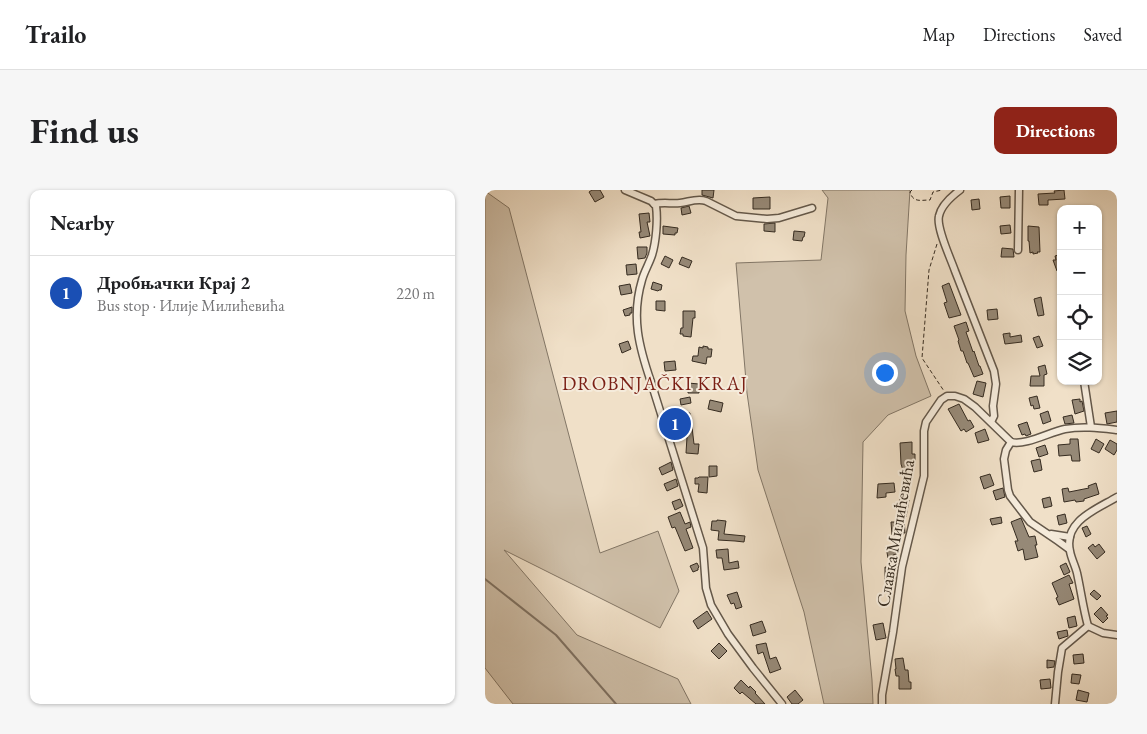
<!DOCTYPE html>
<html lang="en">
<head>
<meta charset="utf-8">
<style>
	body { margin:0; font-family:"EB Garamond",serif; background:#f6f6f6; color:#202124 }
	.controls { position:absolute; right:15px; top:15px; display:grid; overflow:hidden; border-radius:10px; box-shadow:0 1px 4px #0004 }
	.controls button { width:45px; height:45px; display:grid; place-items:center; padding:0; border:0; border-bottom:1px solid #e0e0e0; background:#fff; color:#202124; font:25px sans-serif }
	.you { position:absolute; left:399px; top:182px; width:18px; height:18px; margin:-12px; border:4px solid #fff; border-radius:50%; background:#1a73e8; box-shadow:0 0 0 8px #1a73e833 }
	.badge { display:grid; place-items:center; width:32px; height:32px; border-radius:50%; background:#8f2418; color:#fff; font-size:16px; font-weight:700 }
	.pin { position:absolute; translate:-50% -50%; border:2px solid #fff; box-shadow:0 1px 5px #0006 }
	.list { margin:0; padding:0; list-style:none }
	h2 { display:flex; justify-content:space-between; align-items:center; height:65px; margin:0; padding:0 20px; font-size:21px }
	h2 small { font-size:16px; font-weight:400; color:#757577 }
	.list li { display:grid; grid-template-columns:32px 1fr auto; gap:15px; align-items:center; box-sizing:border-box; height:75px; padding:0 20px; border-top:1px solid #e0e0e0 }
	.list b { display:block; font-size:19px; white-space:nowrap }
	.list p { margin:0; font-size:16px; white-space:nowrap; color:#757577 }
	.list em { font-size:16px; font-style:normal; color:#757577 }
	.icon { flex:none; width:28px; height:28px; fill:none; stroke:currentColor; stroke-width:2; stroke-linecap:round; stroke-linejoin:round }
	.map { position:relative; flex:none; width:632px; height:514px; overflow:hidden; border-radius:10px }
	header { display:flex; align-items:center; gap:30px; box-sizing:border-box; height:70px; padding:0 25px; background:#fff; border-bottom:1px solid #e0e0e0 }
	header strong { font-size:24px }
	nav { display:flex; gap:28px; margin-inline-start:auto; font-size:18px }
	.intro { display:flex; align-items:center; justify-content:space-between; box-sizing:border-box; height:120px; padding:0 30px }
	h1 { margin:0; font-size:35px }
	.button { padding:12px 22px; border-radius:10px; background:#8f2418; color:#fff; font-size:18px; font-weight:700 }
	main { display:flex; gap:30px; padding:0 30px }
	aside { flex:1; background:#fff; border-radius:10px; box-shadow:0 1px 4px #0004 }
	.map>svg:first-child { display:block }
	.green { fill:#d0c1ab; stroke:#827666 }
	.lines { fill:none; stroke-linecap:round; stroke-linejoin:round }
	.stream { stroke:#7f7263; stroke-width:2 }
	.building { fill:#968977; stroke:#352b20 }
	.street-casing { stroke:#64584a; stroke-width:9 }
	.path { stroke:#352b20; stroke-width:1; stroke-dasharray:4 2.5; stroke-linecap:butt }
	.street { stroke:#f5ebdb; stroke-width:6 }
	.labels { text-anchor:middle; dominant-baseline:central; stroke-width:4; stroke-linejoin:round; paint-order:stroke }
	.street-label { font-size:18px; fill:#352b20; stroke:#f5ebdb }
	.neighbourhood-label { font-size:19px; letter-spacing:1px; fill:#7a1f14; stroke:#f5ebdb }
</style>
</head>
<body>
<header>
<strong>Trailo</strong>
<nav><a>Map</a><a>Directions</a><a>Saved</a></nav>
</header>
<div class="intro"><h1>Find us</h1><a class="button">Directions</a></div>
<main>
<aside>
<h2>Nearby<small></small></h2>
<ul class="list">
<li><span class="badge" style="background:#1a4fb4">1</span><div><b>Дробњачки Крај 2</b><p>Bus stop · Илије Милићевића</p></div><em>220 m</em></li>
</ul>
</aside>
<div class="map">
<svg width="632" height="514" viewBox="0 0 632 514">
	<rect width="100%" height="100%" fill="#f0e0c8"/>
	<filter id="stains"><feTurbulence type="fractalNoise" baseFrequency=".004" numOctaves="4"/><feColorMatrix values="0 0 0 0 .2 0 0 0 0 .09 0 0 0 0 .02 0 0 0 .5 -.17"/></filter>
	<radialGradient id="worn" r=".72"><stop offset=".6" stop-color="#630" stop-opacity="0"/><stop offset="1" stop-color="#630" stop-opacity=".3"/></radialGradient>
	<g class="green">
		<polygon points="337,0 425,0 421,65 420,121 431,166 446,206 403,225 378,252 376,372 387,490 388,514 339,514 319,422 273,280 262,203 251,73 336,70 343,8"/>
		<polygon points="0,1 24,18 115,363 173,341 194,401 175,438 19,360 92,445 193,489 206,514 28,514 0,478"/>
	</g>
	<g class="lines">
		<polyline class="stream" points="0,389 71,445 131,514"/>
	</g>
	<g class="building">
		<polygon points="107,0 115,0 119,7 110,12 104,2"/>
		<polygon points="217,0 229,0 228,8 217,5"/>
		<polygon points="579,0 580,9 563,10 563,15 554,15 553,4 570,3 569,1"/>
		<polygon points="525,6 525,18 516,18 515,7"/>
		<polygon points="285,7 285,19 268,19 268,8"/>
		<polygon points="494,9 495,19 487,20 486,10"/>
		<polygon points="204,16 206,23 197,25 196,18"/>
		<polygon points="164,23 165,32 162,32 165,46 155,48 154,42 156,42 154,24"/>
		<polygon points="290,33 290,42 279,41 279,34"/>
		<polygon points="525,35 526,43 516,44 515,36"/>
		<polygon points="178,36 193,38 192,43 190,43 190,45 178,44"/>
		<polygon points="543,36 554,37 555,62 552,62 553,63 548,64 548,62 545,63 544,51 543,51"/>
		<polygon points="309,41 320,42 319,47 318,47 317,51 308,50"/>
		<polygon points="152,57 162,57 162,63 160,68 153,69"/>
		<polygon points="517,58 528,59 529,67 516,67"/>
		<polygon points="576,64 576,81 572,81 568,70 571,70 570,66"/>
		<polygon points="180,66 188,70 184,78 176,74"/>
		<polygon points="197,67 207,71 204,78 194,74"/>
		<polygon points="151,74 152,84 142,85 141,75"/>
		<polygon points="168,92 177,95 176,100 174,100 173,101 166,99"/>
		<polygon points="464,93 476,125 464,128 459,113 462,112 457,96"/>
		<polygon points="145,94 147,103 136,105 134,96"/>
		<polygon points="556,107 559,125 553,126 549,109"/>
		<polygon points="171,111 180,111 180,121 171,120"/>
		<polygon points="147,117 147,123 145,123 145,125 140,126 138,120"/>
		<polygon points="512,119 513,129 503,130 502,120"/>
		<polygon points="198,121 210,121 210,128 208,128 206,147 198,146 198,144 195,144 196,138 198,138"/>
		<polygon points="481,132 484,141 481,142 488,162 489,161 494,176 495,176 498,184 489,187 483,173 482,173 478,161 476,161 473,151 474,150 469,136"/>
		<polygon points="525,143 525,147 536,145 537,152 520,154 518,144"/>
		<polygon points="554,146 558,156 552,158 548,148"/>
		<polygon points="143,151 146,159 137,163 134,154"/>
		<polygon points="218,156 223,157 223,159 227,159 226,167 222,167 221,174 207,171 208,166 213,166 214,157 218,158"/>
		<polygon points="190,171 191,180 180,181 179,172"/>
		<polygon points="560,175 562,184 559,185 559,196 545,196 546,186 555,186 553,177"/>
		<polygon points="492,191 501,193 498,207 488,204"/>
		<polygon points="203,193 214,194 214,203 203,203"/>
		<polygon points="552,206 555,218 549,219 548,215 546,216 544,208"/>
		<polygon points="205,207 206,213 196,215 195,209"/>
		<polygon points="595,209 595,212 597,211 599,221 590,224 587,210"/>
		<polygon points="225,210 238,213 236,222 223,219"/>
		<polygon points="474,214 483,231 485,230 489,237 481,242 479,239 476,241 463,219"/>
		<polygon points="563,221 566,231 558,234 555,224"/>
		<polygon points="632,221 632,232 622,234 620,223"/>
		<polygon points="196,223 205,223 204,237 207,237 209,254 214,254 213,264 201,263 202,247 199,247 198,233 195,233"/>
		<polygon points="587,225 589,233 580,234 578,227"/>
		<polygon points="542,232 546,244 541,246 540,244 537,245 533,235"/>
		<polygon points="500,239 504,250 493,253 490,243"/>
		<polygon points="585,249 593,249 595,271 587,271 586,265 574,266 573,255 585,254"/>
		<polygon points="611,249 619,254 614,263 606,259"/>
		<polygon points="625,250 632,254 632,260 629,265 620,259"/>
		<polygon points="427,252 427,264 430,264 430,272 424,273 428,284 420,287 416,274 415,253"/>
		<polygon points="560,255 563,264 554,267 551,258"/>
		<polygon points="555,269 557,280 549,282 546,271"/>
		<polygon points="186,272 188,280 177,285 174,278"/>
		<polygon points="224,276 232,276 232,286 224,287"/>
		<polygon points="505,284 509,295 499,299 495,287"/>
		<polygon points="214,287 223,287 222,303 213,302 214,294 210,294 210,288 213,288"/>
		<polygon points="191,289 193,296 182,301 179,294"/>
		<polygon points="409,293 410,302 401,303 401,307 392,308 393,294"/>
		<polygon points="611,293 614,304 599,309 599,311 591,312 590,310 579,312 577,299 583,298 584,302 604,298 603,296"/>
		<polygon points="518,298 520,307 511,310 508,301"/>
		<polygon points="565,307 567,316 559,318 557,309"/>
		<polygon points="195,309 198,316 190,320 187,312"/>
		<polygon points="415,309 424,310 421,327 419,327 420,343 417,343 418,345 407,345 406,332 411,332"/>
		<polygon points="195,322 200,334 205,332 206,337 201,339 208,358 200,361 190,337 187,338 183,327"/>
		<polygon points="580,324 582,333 574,335 572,326"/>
		<polygon points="516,327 517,333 507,335 505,329"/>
		<polygon points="536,328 544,347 550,346 552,355 550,355 553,367 540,370 538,359 533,361 530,351 533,351 526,332"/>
		<polygon points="232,330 241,331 239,344 260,346 259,352 250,351 233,350 234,341 226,340 227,331 232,331"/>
		<polygon points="602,336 606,344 601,347 597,338"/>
		<polygon points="608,354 610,357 614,354 620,362 612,369 603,358"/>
		<polygon points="411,356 412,364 408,365 408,367 403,368 401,357"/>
		<polygon points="243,359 244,373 253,371 254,378 239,380 237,368 232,368 231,360"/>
		<polygon points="212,373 214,377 213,378 213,380 208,382 205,376"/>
		<polygon points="581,373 585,382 579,385 575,376"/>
		<polygon points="400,377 411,378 410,390 409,390 409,392 400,392"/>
		<polygon points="584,385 588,393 584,394 589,409 574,415 571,408 573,407 567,393"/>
		<polygon points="609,400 616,406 612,410 605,404"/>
		<polygon points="252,402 257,417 251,419 249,413 246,414 242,405"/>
		<polygon points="616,417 623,425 621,426 623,428 618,433 609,424"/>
		<polygon points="222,421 227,429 213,439 208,431"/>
		<polygon points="590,426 592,436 584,438 582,428"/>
		<polygon points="277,431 281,442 268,446 265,435"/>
		<polygon points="398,433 401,448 391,450 388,435"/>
		<polygon points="582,440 583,446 574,449 572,442"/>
		<polygon points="234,453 242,461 234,469 226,461"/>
		<polygon points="281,453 285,469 291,467 296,479 285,483 278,462 273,464 271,455"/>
		<polygon points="598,464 599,473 589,474 588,465"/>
		<polygon points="418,468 420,480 423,480 424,492 426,492 426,499 414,499 414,486 411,486 410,479 411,479 410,469"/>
		<polygon points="562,470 570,471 569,477 562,478"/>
		<polygon points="587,484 596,485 594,494 586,493"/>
		<polygon points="565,489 566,498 556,499 555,490"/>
		<polygon points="256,490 264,498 265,496 271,502 270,503 280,514 271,514 257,502 255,504 249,498"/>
		<polygon points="310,500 318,510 313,514 307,514 302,507"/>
		<polygon points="593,500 604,503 602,512 591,510"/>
	</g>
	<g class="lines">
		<g class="street-casing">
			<g id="street">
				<path d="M 140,0 L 166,11 L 171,16 C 173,30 171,52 167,65 C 164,74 159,82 157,90 C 146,127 154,157 166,192 L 218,358 L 221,398 L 226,415 L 243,444 L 268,478 L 297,514"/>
				<path d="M 475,0 C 467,6 456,16 454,26 C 451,38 466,69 470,81 C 483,114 496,148 509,181 L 511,194 L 508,216 L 509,226 L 506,232"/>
				<path d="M 169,14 C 178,12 187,14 195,13 C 204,12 212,8 221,11 L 251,26 L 282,29 L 294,28 L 327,18"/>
				<polyline points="533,60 534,0"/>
				<polyline points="599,191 606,237"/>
				<polyline points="526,252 521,260 519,269 523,300 525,306 545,332 573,351 584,359"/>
				<path d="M 526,252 C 540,256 565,242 580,239 C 598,236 614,238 632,240"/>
				<polyline points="566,344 585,347"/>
				<path d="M 603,436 C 598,418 596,401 592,383 C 590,375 586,368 585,361 C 578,331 612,319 632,307"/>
				<polyline points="603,436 618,443 632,445"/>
				<polyline points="397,514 397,505 408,442 417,377 439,286 439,241 441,232 456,210 462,206 470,206 479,209 490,217 526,252"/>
				<polyline points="570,514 573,482 577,458 603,436"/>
			</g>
		</g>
		<g class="path">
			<path d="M 427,0 L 425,2 C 428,13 436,10 445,10 L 448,2 L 457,0"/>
			<polyline points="452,54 444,80 437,168 459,201"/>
		</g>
		<use href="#street" class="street"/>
	</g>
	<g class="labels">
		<g class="street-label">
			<text transform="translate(410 343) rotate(-80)">Славка Милићевића</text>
		</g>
		<g class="neighbourhood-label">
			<text x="170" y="193">DROBNJAČKI KRAJ</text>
		</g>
	</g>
	<rect width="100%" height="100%" filter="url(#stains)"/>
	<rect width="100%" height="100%" fill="url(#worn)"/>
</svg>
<div class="controls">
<button>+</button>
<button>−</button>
<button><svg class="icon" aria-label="locate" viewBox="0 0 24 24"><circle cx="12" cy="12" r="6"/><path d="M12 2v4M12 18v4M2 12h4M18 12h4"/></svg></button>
<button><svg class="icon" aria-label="layers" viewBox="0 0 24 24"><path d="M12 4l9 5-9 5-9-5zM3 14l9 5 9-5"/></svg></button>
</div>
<div class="you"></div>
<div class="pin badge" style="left:190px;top:234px;background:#1a4fb4">1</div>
</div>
</main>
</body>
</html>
